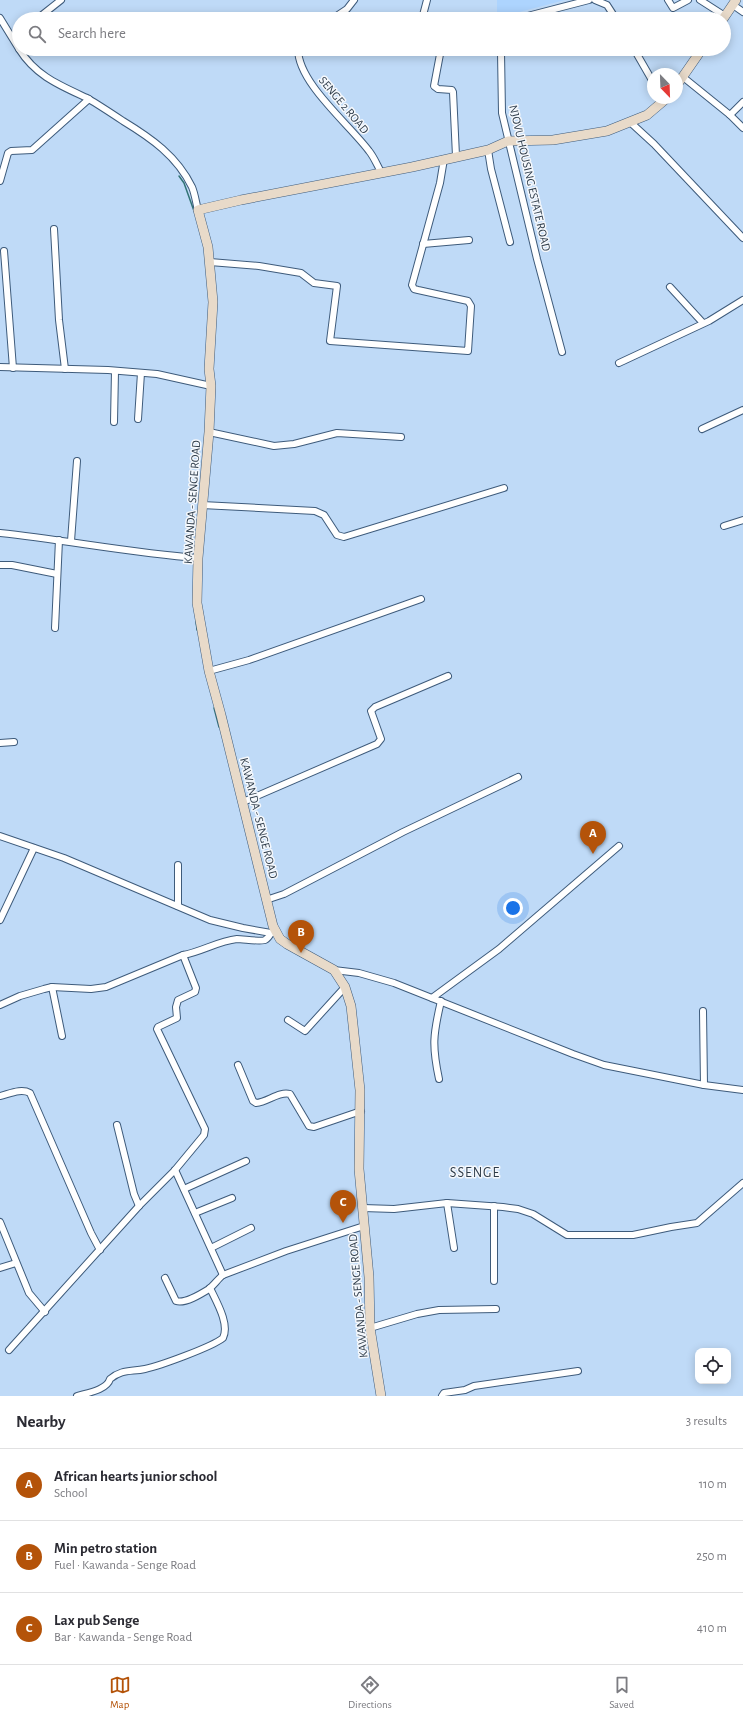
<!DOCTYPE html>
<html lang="en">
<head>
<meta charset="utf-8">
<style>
	body { margin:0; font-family:"Alegreya Sans",sans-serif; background:#f7f7f7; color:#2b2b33 }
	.controls { position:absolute; right:12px; bottom:12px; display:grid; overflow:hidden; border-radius:8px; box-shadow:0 2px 10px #0003 }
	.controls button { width:36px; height:36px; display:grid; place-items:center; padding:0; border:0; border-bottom:1px solid #e1e1e2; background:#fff; color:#2b2b33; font:20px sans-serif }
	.compass { position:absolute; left:647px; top:68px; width:36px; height:36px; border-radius:50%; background:#fff; box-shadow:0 2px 10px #0003; rotate:157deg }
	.you { position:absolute; left:513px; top:908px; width:14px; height:14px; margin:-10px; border:3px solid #fff; border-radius:50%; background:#1a73e8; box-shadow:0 0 0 6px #1a73e833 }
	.badge { display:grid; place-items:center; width:26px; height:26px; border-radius:50%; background:#b45309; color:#fff; font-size:13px; font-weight:700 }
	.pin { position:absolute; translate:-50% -33px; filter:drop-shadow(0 1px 2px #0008) }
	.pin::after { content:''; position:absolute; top:21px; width:14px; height:12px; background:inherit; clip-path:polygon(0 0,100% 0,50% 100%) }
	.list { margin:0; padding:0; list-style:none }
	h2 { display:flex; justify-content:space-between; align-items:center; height:52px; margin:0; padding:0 16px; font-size:17px }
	h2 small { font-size:13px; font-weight:400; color:#7c7c81 }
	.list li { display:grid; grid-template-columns:26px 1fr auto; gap:12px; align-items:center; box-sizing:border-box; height:72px; padding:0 16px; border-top:1px solid #e1e1e2 }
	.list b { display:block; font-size:15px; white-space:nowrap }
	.list p { margin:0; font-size:13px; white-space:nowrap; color:#7c7c81 }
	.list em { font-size:13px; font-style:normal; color:#7c7c81 }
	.icon { flex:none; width:22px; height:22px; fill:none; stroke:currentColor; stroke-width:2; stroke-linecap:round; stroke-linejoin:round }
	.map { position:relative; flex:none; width:743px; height:1396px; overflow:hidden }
	.search { position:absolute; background:#fff; box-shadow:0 2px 10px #0003; left:12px; right:12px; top:12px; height:44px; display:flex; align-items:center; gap:10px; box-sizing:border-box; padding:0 14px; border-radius:22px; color:#7c7c81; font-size:15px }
	.sheet { height:268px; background:#fff }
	nav { display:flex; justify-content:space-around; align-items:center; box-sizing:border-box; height:56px; border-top:1px solid #e1e1e2; background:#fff; font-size:11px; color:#7c7c81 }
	nav a { display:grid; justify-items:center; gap:2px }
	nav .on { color:#b45309 }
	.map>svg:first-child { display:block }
	.built { fill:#add4fe }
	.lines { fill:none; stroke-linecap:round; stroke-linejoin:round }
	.stream { stroke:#327476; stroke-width:1.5 }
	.street-casing { stroke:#3e5b7b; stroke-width:8 }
	.secondary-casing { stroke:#3e5b7b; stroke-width:10 }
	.street { stroke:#fff; stroke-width:6 }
	.secondary { stroke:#e8dac9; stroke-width:9 }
	.labels { text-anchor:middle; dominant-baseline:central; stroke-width:3; stroke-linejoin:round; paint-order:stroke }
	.street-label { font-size:12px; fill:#2f3d4b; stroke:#f5f8fc }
	.quarter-label { font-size:14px; letter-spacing:1px; fill:#2f3d4b; stroke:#f5f8fc }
</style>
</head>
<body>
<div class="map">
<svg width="743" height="1396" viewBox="0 0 743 1396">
	<rect width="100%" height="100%" fill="#bfdaf7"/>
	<polygon class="built" points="497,0 565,0 497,18"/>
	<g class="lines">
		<g class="stream">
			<polyline points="179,176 184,183 194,211"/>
			<polyline points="196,621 197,630"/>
			<polyline points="214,708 219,727"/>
		</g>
		<g class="street-casing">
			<g id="street">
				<polyline points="595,0 607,5 616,19"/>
				<polyline points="668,0 673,8 688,0"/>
				<polyline points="700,0 725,16"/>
				<polyline points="733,5 743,12"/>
				<polyline points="0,18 19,49"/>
				<polyline points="37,19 61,0"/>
				<polyline points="332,19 347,9 354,0"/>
				<polyline points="422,19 427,0"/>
				<polyline points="516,19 589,0"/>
				<path d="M 19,49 C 36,76 59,85 87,98 C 99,105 111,113 123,121 C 151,138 177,156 192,187 C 195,194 196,203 198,210"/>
				<path d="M 298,49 C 298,83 349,124 369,151 C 374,157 377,165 381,172"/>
				<polyline points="441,49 434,86 438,89 452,90 453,92 456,156"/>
				<polyline points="455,49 492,50 501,52 502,113 537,259 562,352"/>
				<polyline points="634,49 653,82"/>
				<polyline points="683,77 730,115 743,102"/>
				<polyline points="730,115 743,128"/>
				<polyline points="630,122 654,144 743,238"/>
				<polyline points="488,150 491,169 510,242"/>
				<polyline points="0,181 8,153 11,151 32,150 89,99"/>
				<polyline points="54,229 59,320 65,369"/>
				<polyline points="423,244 469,240"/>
				<polyline points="4,251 13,368"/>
				<polyline points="210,262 259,266 301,273 314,283 337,286 330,341 468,351 471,306 468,301 418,290 414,289 412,285 440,183 444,159"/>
				<polyline points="670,287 703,323"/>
				<polyline points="619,363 709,321 743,300"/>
				<polyline points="0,367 108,370 157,374 211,386"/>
				<polyline points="138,419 141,373"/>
				<polyline points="114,422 115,371"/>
				<polyline points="702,429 743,410"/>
				<polyline points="209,432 274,446 294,444 337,433 401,437"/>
				<polyline points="202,505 315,511 324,515 337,535 344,537 504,488"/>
				<polyline points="724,526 743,520"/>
				<path d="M 0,533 C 66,540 132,553 198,558"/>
				<polyline points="71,541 77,461"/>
				<polyline points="0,565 12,565 57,574"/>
				<polyline points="55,628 59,540"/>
				<polyline points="209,671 249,660 421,599"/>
				<polyline points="0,743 14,742"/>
				<polyline points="243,802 377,744 381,739 371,711 375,707 448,676"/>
				<polyline points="0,836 64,858 210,920 243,928 271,933 276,932"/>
				<polyline points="266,900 284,894 403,832 518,777"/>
				<polyline points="178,906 178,865"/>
				<polyline points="0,920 34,848"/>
				<polyline points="334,970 359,973 394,983 573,1054 604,1065 704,1085 743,1090"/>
				<polyline points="52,987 62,1036"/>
				<polyline points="432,998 499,949 619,846"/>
				<path d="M 0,1005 L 20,996 L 44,989 L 52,987 L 91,989 L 106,987 L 183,955 C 201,952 218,941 237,939 C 243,939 262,942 265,940 C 267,939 270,935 271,933"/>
				<polyline points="703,1011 704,1085"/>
				<polyline points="288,1020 305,1031 345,987"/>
				<path d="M 238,1065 L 253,1101 L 256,1103 C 268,1102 279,1091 290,1094 L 309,1126 L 314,1127 L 361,1111"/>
				<path d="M 439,1079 C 432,1046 433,1035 441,1001"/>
				<path d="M 0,1096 C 9,1094 21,1088 30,1093 L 91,1233 L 100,1250"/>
				<polyline points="117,1125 134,1194 139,1206"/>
				<polyline points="175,1170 223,1275"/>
				<polyline points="184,1189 246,1161"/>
				<polyline points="447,1203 454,1248"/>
				<polyline points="363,1208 394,1209 447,1203 503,1207 518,1209 533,1214 567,1235 633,1235 671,1227 697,1223 743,1183"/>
				<polyline points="195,1213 232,1198"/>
				<polyline points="0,1222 29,1293 45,1312"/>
				<polyline points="211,1248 251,1228"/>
				<polyline points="0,1268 16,1263"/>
				<path d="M 165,1278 L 176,1301 C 185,1304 201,1294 209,1289 C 214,1285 218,1279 223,1275 L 286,1251 L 364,1226"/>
				<polyline points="494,1281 494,1206"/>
				<polyline points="370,1328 417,1314 439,1310 496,1309"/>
				<polyline points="9,1350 139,1206 175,1170 204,1135 205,1129 157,1029 158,1027 177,1018 176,1007 178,1000 195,992 196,988 183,955"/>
				<path d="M 77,1396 C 87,1393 107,1390 110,1379 C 122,1369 131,1372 145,1369 C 159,1366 212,1347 223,1338 C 230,1324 216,1301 210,1288"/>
				<polyline points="442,1396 444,1393 465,1390 474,1386 578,1371"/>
			</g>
		</g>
		<g class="secondary-casing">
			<g id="secondary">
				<polyline points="723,19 736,0"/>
				<polyline points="677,85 702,49"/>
				<polyline points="381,1396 370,1328 369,1277 359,1169 360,1090 351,1006 345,987 334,970 287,944 280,939 273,926 221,715 209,671 197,603 198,558 209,432 211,386 209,369 213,302 208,247 198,210 241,200 412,167 488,150 508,141 553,140 607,131 647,115 667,98"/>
			</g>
		</g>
		<use href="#street" class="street"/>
		<use href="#secondary" class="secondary"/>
	</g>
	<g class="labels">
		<g class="street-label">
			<text transform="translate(344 105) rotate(50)">SENGE 2 ROAD</text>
			<text transform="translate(530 178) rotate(77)">NJOVU HOUSING ESTATE ROAD</text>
			<text transform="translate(192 502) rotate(-86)">KAWANDA - SENGE ROAD</text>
			<text transform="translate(259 818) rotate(76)">KAWANDA - SENGE ROAD</text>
			<text transform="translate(358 1296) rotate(-95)">KAWANDA - SENGE ROAD</text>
		</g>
		<g class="quarter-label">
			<text x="475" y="1173">SSENGE</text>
		</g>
	</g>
</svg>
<div class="controls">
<button><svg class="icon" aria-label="locate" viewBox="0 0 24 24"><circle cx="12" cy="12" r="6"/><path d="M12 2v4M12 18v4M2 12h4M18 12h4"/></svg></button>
</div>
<svg class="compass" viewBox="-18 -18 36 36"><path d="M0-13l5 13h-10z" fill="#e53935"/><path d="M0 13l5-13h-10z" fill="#7c7c81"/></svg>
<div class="you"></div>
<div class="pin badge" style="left:593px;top:854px">A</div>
<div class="pin badge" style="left:301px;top:953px">B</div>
<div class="pin badge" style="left:343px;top:1223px">C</div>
<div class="search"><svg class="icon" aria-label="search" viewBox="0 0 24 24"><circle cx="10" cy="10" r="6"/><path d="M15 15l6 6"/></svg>Search here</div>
</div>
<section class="sheet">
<h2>Nearby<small>3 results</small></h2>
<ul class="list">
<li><span class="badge">A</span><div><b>African hearts junior school</b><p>School</p></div><em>110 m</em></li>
<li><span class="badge">B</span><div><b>Min petro station</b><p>Fuel · Kawanda - Senge Road</p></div><em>250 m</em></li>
<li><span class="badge">C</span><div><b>Lax pub Senge</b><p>Bar · Kawanda - Senge Road</p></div><em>410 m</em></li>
</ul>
</section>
<nav>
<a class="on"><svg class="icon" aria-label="map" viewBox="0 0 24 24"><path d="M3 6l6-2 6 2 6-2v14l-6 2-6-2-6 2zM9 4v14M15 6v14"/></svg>Map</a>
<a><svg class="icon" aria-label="directions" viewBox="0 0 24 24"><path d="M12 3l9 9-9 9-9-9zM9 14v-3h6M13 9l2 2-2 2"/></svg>Directions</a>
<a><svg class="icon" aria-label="saved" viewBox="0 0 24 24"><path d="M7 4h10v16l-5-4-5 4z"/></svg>Saved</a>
</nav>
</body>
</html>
